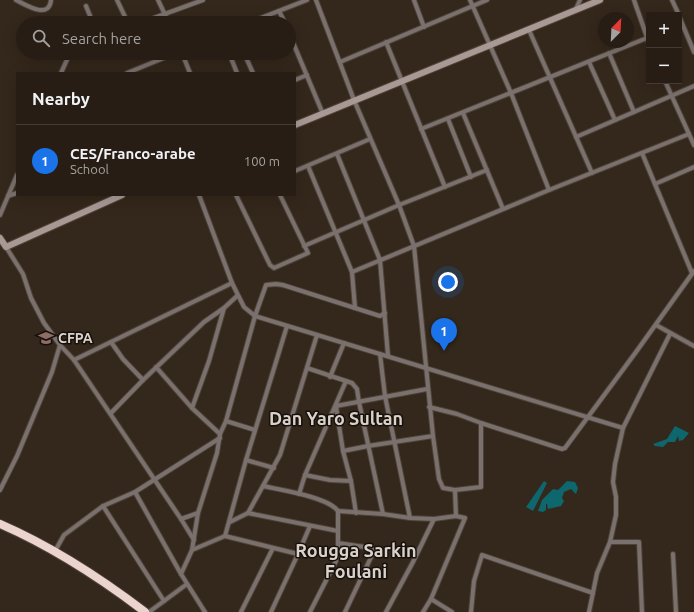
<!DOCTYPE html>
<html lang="en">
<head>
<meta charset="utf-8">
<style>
	body { margin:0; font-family:Ubuntu,sans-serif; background:#332a22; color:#f1f3f6 }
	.controls { position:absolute; right:12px; top:12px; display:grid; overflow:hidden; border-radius:0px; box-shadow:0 4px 16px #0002 }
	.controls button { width:36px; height:36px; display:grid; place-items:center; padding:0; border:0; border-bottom:1px solid #433b34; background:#271d14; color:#f1f3f6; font:20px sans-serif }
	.compass { position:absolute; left:598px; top:12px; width:36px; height:36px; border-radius:50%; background:#271d14; box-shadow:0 4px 16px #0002; rotate:24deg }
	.you { position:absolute; left:448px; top:282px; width:14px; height:14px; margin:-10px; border:3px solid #fff; border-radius:50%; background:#1a73e8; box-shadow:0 0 0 6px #1a73e833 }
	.badge { display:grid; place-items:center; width:26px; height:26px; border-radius:50%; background:#1a73e8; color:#fff; font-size:13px; font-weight:700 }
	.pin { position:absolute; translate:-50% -33px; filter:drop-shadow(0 1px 2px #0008) }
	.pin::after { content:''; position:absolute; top:21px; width:14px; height:12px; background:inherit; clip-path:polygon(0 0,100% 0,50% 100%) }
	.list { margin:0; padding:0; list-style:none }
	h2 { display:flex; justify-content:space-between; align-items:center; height:52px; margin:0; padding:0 16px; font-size:17px }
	h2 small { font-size:13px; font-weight:400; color:#a4a2a0 }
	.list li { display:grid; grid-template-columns:26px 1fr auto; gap:12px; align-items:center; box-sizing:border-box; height:72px; padding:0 16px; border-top:1px solid #433b34 }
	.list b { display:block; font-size:15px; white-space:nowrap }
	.list p { margin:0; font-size:13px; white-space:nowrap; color:#a4a2a0 }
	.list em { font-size:13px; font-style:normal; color:#a4a2a0 }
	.icon { flex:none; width:22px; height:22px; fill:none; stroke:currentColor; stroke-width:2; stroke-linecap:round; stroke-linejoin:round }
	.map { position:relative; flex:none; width:694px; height:612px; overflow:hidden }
	.search { position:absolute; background:#271d14; box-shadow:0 4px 16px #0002; left:16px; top:16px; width:280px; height:44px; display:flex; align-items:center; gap:10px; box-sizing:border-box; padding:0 14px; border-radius:22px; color:#a4a2a0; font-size:15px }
	.panel { position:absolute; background:#271d14; box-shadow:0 4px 16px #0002; left:16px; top:72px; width:280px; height:124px; border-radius:0px }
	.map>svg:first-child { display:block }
	.water { fill:#0d676d }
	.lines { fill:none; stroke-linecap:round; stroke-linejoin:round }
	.street-casing { stroke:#4f4237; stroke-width:6 }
	.secondary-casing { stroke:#4f4237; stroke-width:8 }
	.highway-casing { stroke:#4f4237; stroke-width:10 }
	.street { stroke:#7a716e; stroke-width:4 }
	.secondary { stroke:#a89995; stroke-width:6 }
	.highway { stroke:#ecd4ce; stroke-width:8 }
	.labels { text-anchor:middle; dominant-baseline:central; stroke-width:3; stroke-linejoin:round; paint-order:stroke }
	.poi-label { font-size:14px; font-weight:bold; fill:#dad1ca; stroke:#17110c; text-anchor:start }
	.district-label { font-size:18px; font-weight:bold; fill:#dad1ca; stroke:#17110c }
</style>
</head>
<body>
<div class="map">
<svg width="694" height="612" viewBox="0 0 694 612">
	<rect width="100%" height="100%" fill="#34271b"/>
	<g class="water">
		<polygon points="675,426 689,433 683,440 679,441 678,436 675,442 668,442 663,447 655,446 653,444 667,439"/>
		<polygon points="544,481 547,483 533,511 526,507"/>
		<polygon points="567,481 575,482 578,488 576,494 571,489 564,492 562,498 564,501 561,506 548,509 547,504 546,504 546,510 543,512 538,511 542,500 553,489 558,490"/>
	</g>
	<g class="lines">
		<g class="street-casing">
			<g id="street">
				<path d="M 16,0 C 26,5 49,20 51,0"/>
				<polyline points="117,0 128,23"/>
				<polyline points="158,0 169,23"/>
				<polyline points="316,0 354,100 399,205 414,246 433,436 439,479 443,488 455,490 481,487 481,423"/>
				<polyline points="414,0 424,27"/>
				<polyline points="470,0 511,93 549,190"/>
				<polyline points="634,0 649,43"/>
				<polyline points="672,0 679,15"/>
				<polyline points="86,6 93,23"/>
				<polyline points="279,11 285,23"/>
				<polyline points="575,11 580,0"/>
				<polyline points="679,16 694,52"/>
				<polyline points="140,23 203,0"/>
				<polyline points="248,23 307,0"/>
				<polyline points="529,30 592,173"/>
				<polyline points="289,33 323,114"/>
				<polyline points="386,42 445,187"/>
				<polyline points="182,53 190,73"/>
				<polyline points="229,53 237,73"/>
				<polyline points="244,53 253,73"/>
				<polyline points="609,53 634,112"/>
				<polyline points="340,62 487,0"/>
				<polyline points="589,62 615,120"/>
				<polyline points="61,73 70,53"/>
				<polyline points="127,73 176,53"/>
				<polyline points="295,80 307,75"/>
				<polyline points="665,81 694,145"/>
				<polyline points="463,113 503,209"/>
				<polyline points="448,119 471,177"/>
				<polyline points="421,129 647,38"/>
				<polyline points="576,137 694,86"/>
				<polyline points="642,153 692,273"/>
				<polyline points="337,154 380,260 388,356"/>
				<polyline points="308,166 352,272 355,308"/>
				<polyline points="295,171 370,139"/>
				<polyline points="655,184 694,167"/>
				<polyline points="236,195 270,265 274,268 308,253 280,195"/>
				<polyline points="8,196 17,193"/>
				<polyline points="0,215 17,175"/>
				<polyline points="304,246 399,205 487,170"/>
				<polyline points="6,247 23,274 31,298 44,323 60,345 74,360 181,519 194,540"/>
				<polyline points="352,272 549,190 689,134"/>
				<polyline points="232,283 244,307 255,316 623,428"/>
				<polyline points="656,325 694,346"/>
				<polyline points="111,342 123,359 143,380"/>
				<polyline points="380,354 385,396 410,518"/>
				<polyline points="74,360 232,283 199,195"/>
				<polyline points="156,367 192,408 220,434"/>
				<polyline points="307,368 352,383 357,389 359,402 383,514"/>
				<polyline points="330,377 344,343"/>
				<polyline points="336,406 343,451 351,481 356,513"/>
				<polyline points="336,406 427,389"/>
				<polyline points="429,407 457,414 481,423 562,449 565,448 636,352 694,271"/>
				<polyline points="192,408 209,361 224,308"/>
				<polyline points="111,413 143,380 204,322 224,308 237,296"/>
				<polyline points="226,421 255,430"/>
				<polyline points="343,451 368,446 433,436"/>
				<polyline points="246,460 274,468"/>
				<polyline points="305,475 330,480 351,481"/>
				<path d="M 263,486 C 281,490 328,497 338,511 L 338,549 L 336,561 L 310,612"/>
				<polyline points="0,490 17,456 52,372 60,345"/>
				<polyline points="455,490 456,516"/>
				<polyline points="135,492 181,574 205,612"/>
				<polyline points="299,494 305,475 346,381"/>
				<polyline points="338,511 383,514 410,518 434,519 456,516 465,518 431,599 423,612"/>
				<polyline points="248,513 280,455 317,335"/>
				<polyline points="181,519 198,513"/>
				<polyline points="230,522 248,513 338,531"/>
				<polyline points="225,536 246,460 287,326"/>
				<polyline points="610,542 639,542 642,612"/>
				<polyline points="338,543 371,548 374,551 345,612"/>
				<polyline points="192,550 225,536 298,554"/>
				<polyline points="55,551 64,535 103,506"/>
				<polyline points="673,554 676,612"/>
				<polyline points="181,574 192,550 198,513 217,453 220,434 226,421 255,316 266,285 276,284 283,285 380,316 385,313"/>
				<polyline points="431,599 452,612"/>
				<polyline points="164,601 103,506 135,492 220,438"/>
				<polyline points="149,612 187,584"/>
				<polyline points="241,612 273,548"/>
				<polyline points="271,612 298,554 310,526"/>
				<polyline points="386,612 413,562 434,519"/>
				<polyline points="471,612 474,581 482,555 593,593"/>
				<polyline points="589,612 597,573 610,542 616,515 616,497 613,482 615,464 623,428 670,334"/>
			</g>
		</g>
		<g class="secondary-casing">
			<g id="secondary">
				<polyline points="295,125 600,0"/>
				<polyline points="0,238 6,247 122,195"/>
			</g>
		</g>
		<g class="highway-casing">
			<path id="highway" d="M 0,524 C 53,547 99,577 145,612"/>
		</g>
		<use href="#street" class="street"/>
		<use href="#secondary" class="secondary"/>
		<use href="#highway" class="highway"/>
	</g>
	<defs>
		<g id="school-bare" transform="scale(1.2)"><path d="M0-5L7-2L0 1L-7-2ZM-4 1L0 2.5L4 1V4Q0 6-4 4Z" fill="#8d6e63" stroke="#17110c" stroke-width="2.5" paint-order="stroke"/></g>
	</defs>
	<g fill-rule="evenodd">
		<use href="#school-bare" x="46" y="338"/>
	</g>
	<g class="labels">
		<g class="poi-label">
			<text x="58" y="338">CFPA</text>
		</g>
		<g class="district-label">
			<text x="336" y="418">Dan Yaro Sultan</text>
			<text x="356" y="550">Rougga Sarkin<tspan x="356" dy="21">Foulani</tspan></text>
		</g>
	</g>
</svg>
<div class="controls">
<button>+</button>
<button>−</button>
</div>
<svg class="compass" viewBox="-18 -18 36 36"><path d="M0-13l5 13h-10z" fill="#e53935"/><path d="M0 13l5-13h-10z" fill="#a4a2a0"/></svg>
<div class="you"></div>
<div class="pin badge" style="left:444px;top:351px">1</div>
<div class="search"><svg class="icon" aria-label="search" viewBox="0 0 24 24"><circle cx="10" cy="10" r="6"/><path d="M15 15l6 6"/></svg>Search here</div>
<section class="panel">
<h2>Nearby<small></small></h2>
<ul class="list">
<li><span class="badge">1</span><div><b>CES/Franco-arabe</b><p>School</p></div><em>100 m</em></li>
</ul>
</section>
</div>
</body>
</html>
